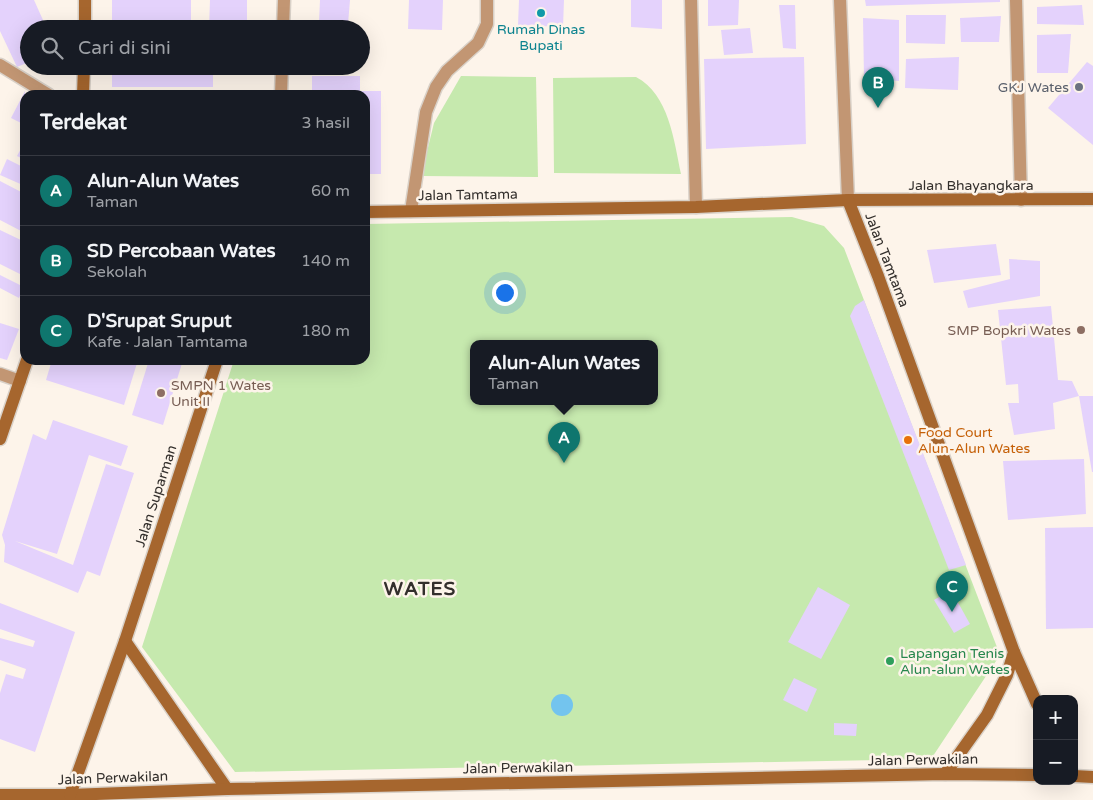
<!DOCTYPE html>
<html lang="id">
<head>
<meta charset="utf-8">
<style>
	body { margin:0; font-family:"Varela Round",sans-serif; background:#20242c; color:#f1f3f6 }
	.controls { position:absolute; right:15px; bottom:15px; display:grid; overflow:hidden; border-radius:10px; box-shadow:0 5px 20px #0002 }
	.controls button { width:45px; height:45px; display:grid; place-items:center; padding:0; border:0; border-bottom:1px solid #363941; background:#171b24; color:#f1f3f6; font:25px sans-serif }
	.you { position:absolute; left:504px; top:292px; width:18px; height:18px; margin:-12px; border:4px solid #fff; border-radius:50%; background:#1a73e8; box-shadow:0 0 0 8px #1a73e833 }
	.badge { display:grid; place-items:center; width:32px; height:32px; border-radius:50%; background:#0f766e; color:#fff; font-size:16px; font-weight:700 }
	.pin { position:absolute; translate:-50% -41px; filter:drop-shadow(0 1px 2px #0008) }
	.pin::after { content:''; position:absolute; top:26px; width:18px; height:15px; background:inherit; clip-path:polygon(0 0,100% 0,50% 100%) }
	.popup { position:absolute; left:470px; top:340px; width:188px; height:65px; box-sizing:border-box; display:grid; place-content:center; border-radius:10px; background:#171b24; filter:drop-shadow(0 1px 4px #0005); font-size:16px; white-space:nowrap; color:#9ea1a6 }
	.popup b { font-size:19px; color:#f1f3f6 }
	.popup::after { content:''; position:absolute; left:50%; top:100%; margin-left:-10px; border:10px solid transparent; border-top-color:#171b24 }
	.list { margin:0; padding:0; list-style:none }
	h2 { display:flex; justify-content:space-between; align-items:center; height:65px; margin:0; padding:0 20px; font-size:21px }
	h2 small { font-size:16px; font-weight:400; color:#9ea1a6 }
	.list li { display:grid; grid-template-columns:32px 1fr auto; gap:15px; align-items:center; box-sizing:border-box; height:70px; padding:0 20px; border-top:1px solid #363941 }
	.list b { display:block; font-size:19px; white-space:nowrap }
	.list p { margin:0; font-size:16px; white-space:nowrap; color:#9ea1a6 }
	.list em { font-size:16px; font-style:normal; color:#9ea1a6 }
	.icon { flex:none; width:28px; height:28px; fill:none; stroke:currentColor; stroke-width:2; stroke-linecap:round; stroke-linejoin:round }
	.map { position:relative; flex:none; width:1093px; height:800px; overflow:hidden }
	.search { position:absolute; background:#171b24; box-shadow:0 5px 20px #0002; left:20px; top:20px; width:350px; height:55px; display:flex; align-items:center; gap:12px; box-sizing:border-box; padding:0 18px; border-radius:28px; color:#9ea1a6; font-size:19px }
	.panel { position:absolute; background:#171b24; box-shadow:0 5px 20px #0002; left:20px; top:90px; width:350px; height:275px; border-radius:15px }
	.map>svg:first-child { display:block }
	.green { fill:#c6e9ae; fill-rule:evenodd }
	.water { fill:#73c4ee }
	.building { fill:#e4d2fc }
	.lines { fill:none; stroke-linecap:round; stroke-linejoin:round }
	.street-casing { stroke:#d9d1c8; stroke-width:15 }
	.secondary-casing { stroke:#d9d1c8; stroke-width:15 }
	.street { stroke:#c29673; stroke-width:12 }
	.secondary { stroke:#a6662e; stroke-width:12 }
	.culture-dot { fill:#0f9aa8; stroke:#fdf4ea; stroke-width:2 }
	.worship-dot { fill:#6b7280; stroke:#fdf4ea; stroke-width:2 }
	.education-dot { fill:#8d6e63; stroke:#fdf4ea; stroke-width:2 }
	.food-dot { fill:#e8710a; stroke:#fdf4ea; stroke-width:2 }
	.leisure-dot { fill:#2e9e5b; stroke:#fdf4ea; stroke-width:2 }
	.labels { text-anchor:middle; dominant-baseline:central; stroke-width:5; stroke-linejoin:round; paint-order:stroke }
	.culture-label { font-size:14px; fill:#0d838f; stroke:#fdf4ea }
	.worship-label { font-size:14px; fill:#5b616d; stroke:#fdf4ea; text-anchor:end }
	.street-label { font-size:14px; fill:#332f2c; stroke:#fdf4ea }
	.education-label { font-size:14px; fill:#785e54; stroke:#fdf4ea; text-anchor:end }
	.food-label { font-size:14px; fill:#c56008; stroke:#fdf4ea; text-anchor:start }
	.leisure-label { font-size:14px; fill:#27864d; stroke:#fdf4ea; text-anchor:start }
	.district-label { font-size:19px; font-weight:bold; letter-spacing:1px; fill:#332f2c; stroke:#fdf4ea }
</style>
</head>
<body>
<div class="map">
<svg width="1093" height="800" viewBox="0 0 1093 800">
	<rect width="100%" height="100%" fill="#fdf4ea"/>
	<g class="green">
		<polygon points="461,76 536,77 538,177 421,176 434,123"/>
		<path d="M 636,77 C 669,94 674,141 681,174 L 554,173 L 553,78 Z"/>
		<path d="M 792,217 L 824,226 L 844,248 L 1000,655 L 931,759 L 235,772 L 142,647 L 234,360 L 365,360 L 365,224 ZM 474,344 L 654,344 L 654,402 L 474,402 Z"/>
	</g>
	<circle class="water" cx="562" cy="705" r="11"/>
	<g class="building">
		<polygon points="0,0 34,0 47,29 29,29 29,62 17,67 0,31"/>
		<rect x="112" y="0" width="79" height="29"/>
		<polygon points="210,0 247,0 247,29 209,29"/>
		<polygon points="320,0 350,0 348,24 319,22"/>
		<polygon points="409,0 443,0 442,30 408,29"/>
		<polygon points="519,0 564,0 563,27 518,25"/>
		<polygon points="631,0 662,0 662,29 631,27"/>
		<polygon points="708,0 739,0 738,25 708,26"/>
		<polygon points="865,0 1000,0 1000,2 866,6"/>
		<polygon points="779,5 795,5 796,49 783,48"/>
		<polygon points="1082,5 1084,25 1037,24 1037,7"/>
		<polygon points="906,15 946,15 945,44 906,43"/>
		<polygon points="1001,16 999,42 961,42 960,18"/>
		<polygon points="863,18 899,20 899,81 864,78"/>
		<polygon points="750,28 753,53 724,55 721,30"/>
		<polygon points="1071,34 1068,73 1037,73 1037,35"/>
		<polygon points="804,57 806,144 706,149 704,59"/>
		<polygon points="959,57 958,90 905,88 906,59"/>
		<polygon points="1087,62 1093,66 1093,145 1048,108"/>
		<polygon points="112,66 191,66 191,71 213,71 213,87 112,87"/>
		<polygon points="312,76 360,76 360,91 381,91 381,174 365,174 365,95 312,95"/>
		<polygon points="25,91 25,94 28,95 25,95 25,125 11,118"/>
		<polygon points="184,92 184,95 149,95 149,93"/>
		<polygon points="25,141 25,160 17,156"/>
		<polygon points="7,159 25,168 25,186 0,175"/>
		<polygon points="0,181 25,194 25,233 0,220"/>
		<polygon points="0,230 25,242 24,276 0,264"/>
		<polygon points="996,244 1001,275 934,283 927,250"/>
		<polygon points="1009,259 1040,261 1040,296 968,308 963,291 1010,279"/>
		<polygon points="0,275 24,287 19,298 0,288"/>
		<polygon points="864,300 966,565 949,570 850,316 855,306"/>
		<polygon points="1051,306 1058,380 1072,381 1079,396 1053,403 1055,429 1014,435 1008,403 1019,403 1018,384 1006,385 998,310"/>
		<polygon points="0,323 19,329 7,360 0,358"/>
		<polygon points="52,360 138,360 124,405 46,380"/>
		<polygon points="149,360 183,360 163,425 132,415"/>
		<polygon points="1079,396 1093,396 1093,472 1092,472"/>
		<polygon points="53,420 128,446 121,466 89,455 57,554 15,541 73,565 106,464 134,473 100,576 87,571 78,593 4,562 5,545 2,535 33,434 46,440"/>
		<polygon points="1084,459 1086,514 1008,520 1003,461"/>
		<polygon points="1093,527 1093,628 1046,629 1045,528"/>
		<polygon points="818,587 850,605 821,659 788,642"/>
		<polygon points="951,590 970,624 954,633 934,600"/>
		<polygon points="0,603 75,632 35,752 0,739 0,693 6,674 23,679 26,669 0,660 0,638 33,647 35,641 0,629"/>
		<polygon points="794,678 817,689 807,712 783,700"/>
		<polygon points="834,723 857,724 856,736 834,735"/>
	</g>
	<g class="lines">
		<g class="street-casing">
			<g id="street">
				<polyline points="691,0 696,207"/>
				<polyline points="840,0 848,200"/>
				<polyline points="1016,0 1021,200"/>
				<polyline points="283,29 284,0"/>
				<polyline points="0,65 49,95"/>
				<polyline points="281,95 282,66"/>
				<polyline points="411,211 426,112 436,87 447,71 478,43 487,24 487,0"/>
				<polyline points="0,374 20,381"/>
			</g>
		</g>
		<g class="secondary-casing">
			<g id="secondary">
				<polyline points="85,29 85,0"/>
				<polyline points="83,95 84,66"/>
				<polyline points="848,200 1093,199"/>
				<polyline points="365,212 696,207 848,200 878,276 1014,652 1007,675 987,715 945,774"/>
				<polyline points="0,439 27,360"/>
				<polyline points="125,641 227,789"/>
				<polyline points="1014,652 1037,704"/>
				<polyline points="1074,776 1093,777"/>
				<polyline points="0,795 70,795 227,789 945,774 1037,775"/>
				<polyline points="70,795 125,641 217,360"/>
			</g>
		</g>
		<use href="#street" class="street"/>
		<use href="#secondary" class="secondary"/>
	</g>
	<circle class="culture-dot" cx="541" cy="13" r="5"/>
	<circle class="worship-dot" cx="1079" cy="87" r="5"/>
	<g class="education-dot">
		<circle cx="1081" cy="330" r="5"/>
		<circle cx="161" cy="393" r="5"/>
	</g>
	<circle class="food-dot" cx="908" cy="440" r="5"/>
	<circle class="leisure-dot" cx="890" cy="661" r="5"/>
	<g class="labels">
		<g class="culture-label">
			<text x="541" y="29">Rumah Dinas<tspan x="541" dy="16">Bupati</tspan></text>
		</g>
		<g class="worship-label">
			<text x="1069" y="87">GKJ Wates</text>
		</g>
		<g class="street-label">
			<text x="971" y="185">Jalan Bhayangkara</text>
			<text transform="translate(468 195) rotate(-1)">Jalan Tamtama</text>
			<text transform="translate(887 260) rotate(69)">Jalan Tamtama</text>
			<text transform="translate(156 496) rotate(-72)">Jalan Suparman</text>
			<text transform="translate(923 760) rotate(-1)">Jalan Perwakilan</text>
			<text transform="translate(518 768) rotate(-1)">Jalan Perwakilan</text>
			<text transform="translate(113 778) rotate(-2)">Jalan Perwakilan</text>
		</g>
		<g class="education-label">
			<text x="1071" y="330">SMP Bopkri Wates</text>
			<text x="171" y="385" text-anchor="start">SMPN 1 Wates<tspan x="171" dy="16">Unit II</tspan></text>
		</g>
		<g class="food-label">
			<text x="918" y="432">Food Court<tspan x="918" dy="16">Alun-Alun Wates</tspan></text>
		</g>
		<g class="leisure-label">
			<text x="900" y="653">Lapangan Tenis<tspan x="900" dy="16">Alun-alun Wates</tspan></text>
		</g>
		<g class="district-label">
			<text x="420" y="589">WATES</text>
		</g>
	</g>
</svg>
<div class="controls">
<button>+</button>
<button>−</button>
</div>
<div class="you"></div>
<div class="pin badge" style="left:564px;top:463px">A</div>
<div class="popup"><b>Alun-Alun Wates</b>Taman</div>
<div class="pin badge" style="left:878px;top:108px">B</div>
<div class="pin badge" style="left:952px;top:612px">C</div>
<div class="search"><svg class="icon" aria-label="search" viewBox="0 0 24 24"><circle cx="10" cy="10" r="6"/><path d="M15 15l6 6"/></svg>Cari di sini</div>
<section class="panel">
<h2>Terdekat<small>3 hasil</small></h2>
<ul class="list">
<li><span class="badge">A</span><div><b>Alun-Alun Wates</b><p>Taman</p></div><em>60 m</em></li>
<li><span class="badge">B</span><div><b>SD Percobaan Wates</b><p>Sekolah</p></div><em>140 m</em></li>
<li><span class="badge">C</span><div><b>D'Srupat Sruput</b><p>Kafe · Jalan Tamtama</p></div><em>180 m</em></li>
</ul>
</section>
</div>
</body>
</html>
